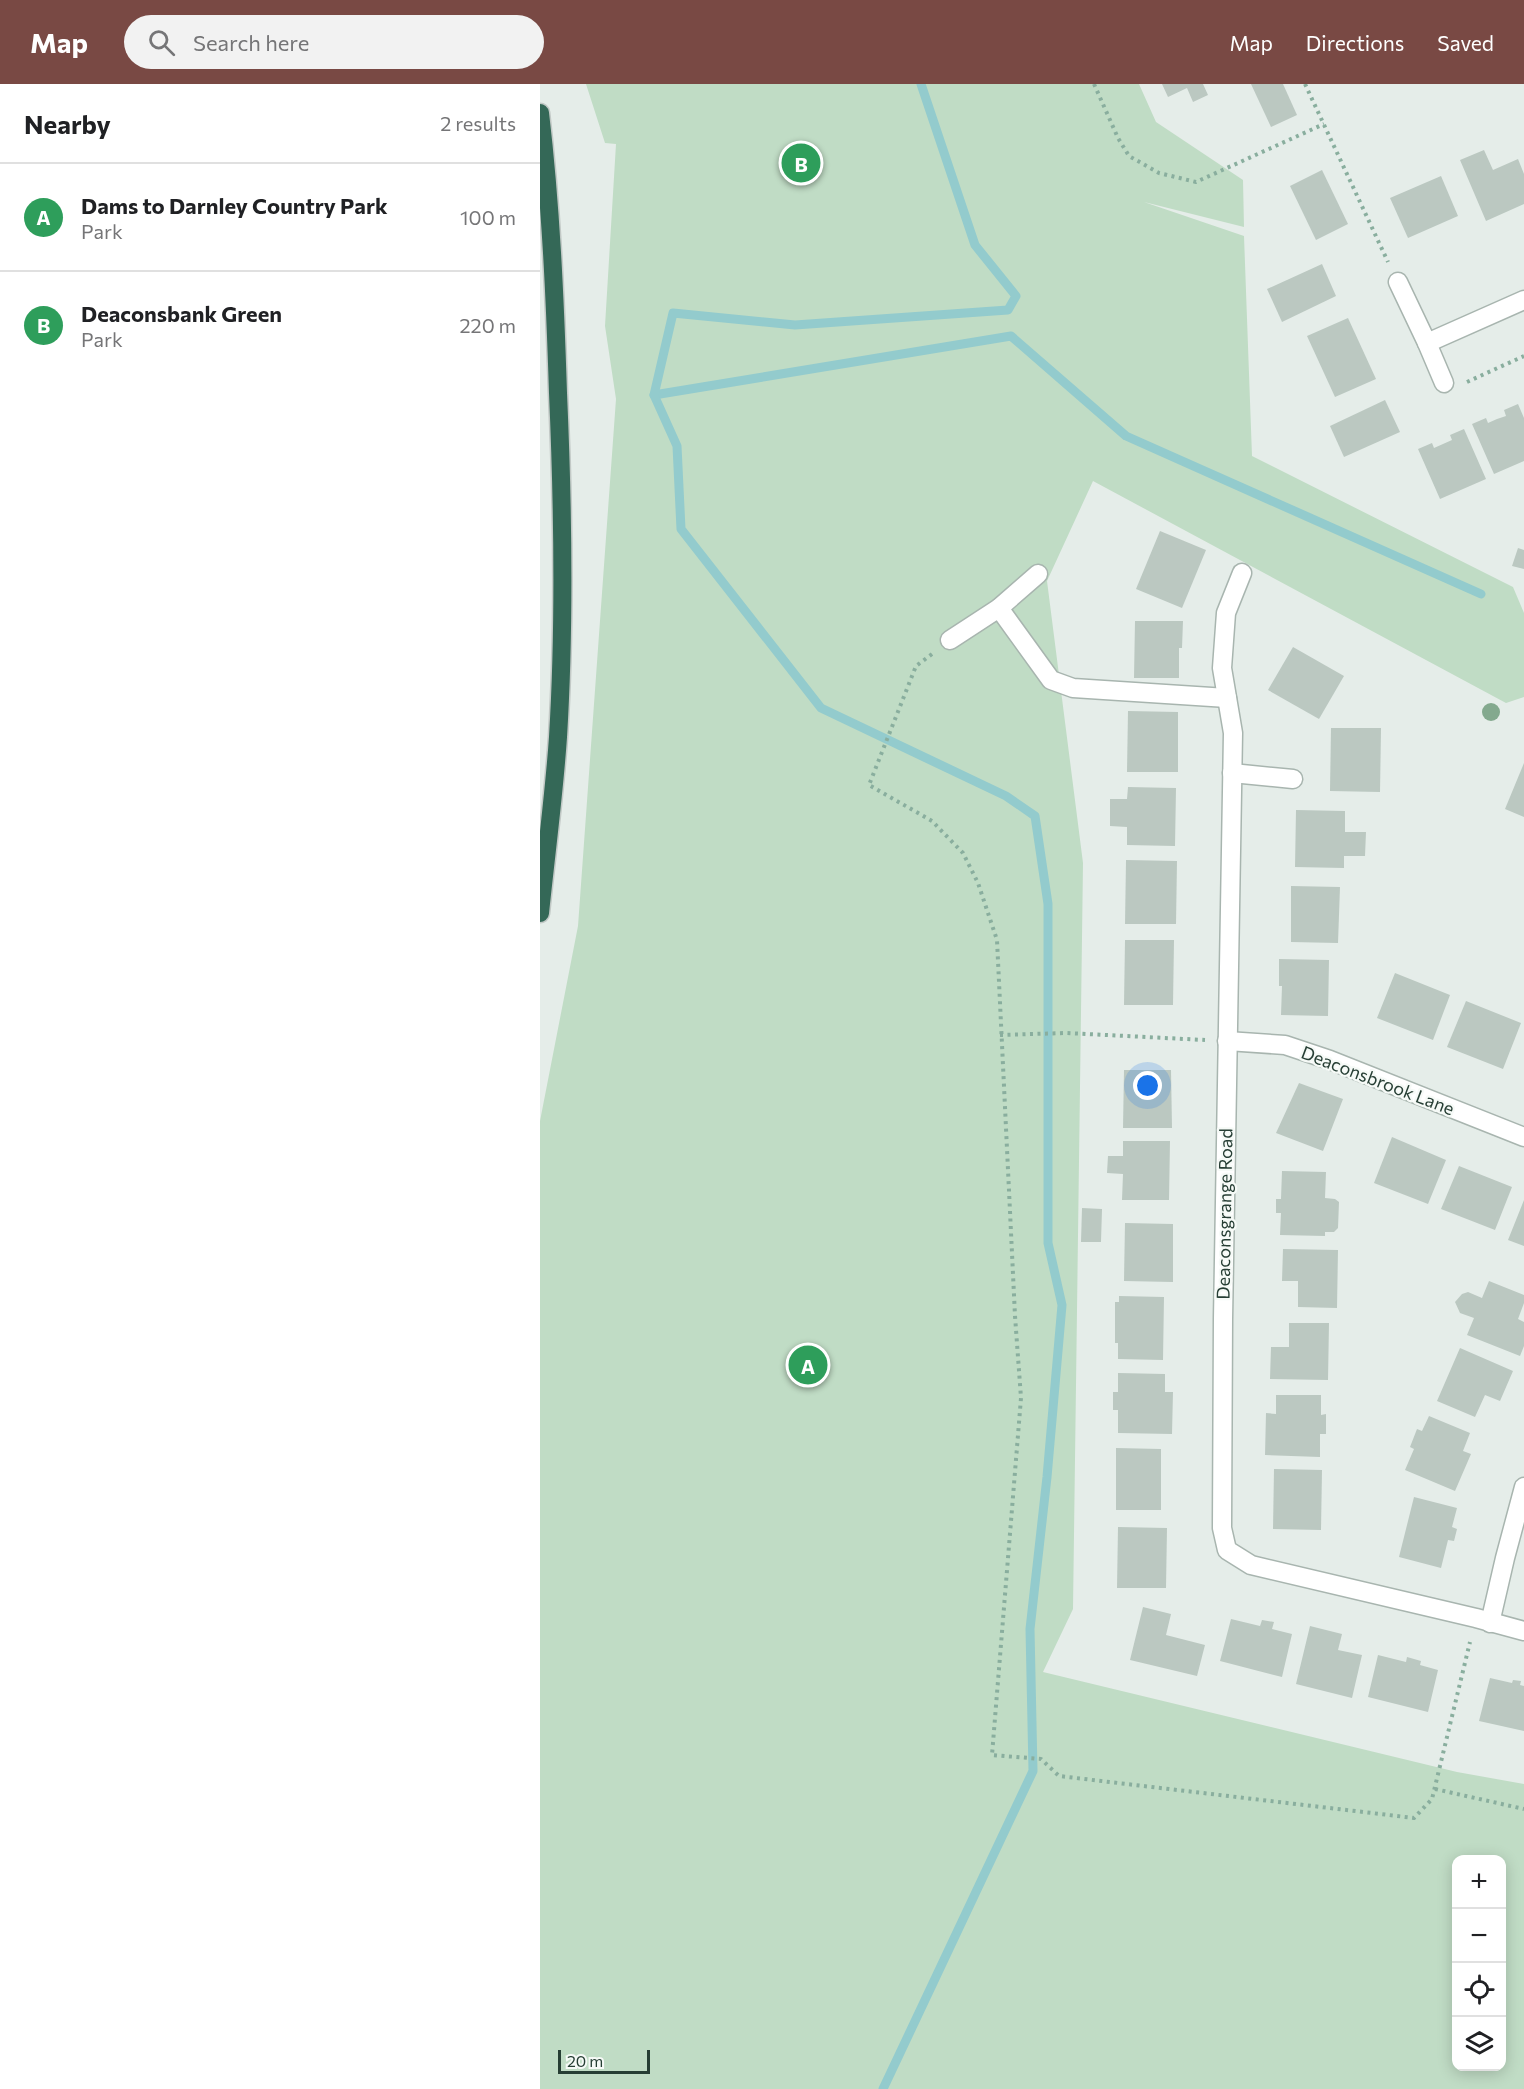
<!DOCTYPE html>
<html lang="en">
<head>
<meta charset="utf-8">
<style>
	body { margin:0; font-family:Commissioner,sans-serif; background:#f2f2f2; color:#202124 }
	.controls { position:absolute; right:18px; bottom:18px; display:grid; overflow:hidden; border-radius:12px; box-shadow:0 3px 15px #0003 }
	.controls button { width:54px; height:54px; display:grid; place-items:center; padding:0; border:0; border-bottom:2px solid #e0e0e0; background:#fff; color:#202124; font:30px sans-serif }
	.scale { position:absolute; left:18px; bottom:15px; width:92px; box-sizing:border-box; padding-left:6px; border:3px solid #263e34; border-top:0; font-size:16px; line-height:21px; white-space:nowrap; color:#263e34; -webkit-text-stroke:4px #f6faf7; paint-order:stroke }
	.you { position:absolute; left:608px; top:1002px; width:21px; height:21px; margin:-15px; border:4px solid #fff; border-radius:50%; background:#1a73e8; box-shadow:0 0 0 9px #1a73e833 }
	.badge { display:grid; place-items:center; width:39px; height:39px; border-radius:50%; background:#794944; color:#fff; font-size:20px; font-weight:700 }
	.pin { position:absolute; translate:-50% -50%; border:3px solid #fff; box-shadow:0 2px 6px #0006 }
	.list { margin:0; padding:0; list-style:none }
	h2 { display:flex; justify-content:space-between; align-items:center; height:78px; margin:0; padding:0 24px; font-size:26px }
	h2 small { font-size:20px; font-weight:400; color:#757577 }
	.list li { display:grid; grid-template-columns:39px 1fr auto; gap:18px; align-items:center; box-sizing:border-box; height:108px; padding:0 24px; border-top:2px solid #e0e0e0 }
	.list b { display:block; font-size:22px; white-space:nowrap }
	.list p { margin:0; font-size:20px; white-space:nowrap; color:#757577 }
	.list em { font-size:20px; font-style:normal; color:#757577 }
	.icon { flex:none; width:33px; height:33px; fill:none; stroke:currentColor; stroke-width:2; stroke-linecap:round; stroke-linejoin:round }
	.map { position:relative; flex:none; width:984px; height:2005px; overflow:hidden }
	header { display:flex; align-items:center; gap:36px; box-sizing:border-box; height:84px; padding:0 30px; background:#794944; color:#fff }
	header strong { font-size:28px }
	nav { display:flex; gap:33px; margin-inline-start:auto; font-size:21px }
	.search { width:420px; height:54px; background:#f2f2f2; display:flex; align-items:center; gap:15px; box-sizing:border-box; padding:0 21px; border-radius:33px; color:#757577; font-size:22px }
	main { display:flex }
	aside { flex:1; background:#fff }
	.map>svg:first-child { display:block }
	.green { fill:#c0dcc5; fill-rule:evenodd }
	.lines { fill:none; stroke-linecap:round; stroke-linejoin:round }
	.stream { stroke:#93cbcd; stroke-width:9 }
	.building { fill:#bbc8c1 }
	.minor-casing { stroke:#a8b5af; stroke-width:21 }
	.highway-casing { stroke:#c2c9c6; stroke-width:21 }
	.path { stroke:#89ae9e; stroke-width:4; stroke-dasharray:3 4.5; stroke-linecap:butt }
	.minor { stroke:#fff; stroke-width:18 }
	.highway { stroke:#346857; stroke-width:18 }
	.tree { fill:#83a98e }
	.labels { text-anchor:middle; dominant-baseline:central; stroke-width:4.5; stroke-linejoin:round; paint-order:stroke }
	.street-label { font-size:18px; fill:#263e34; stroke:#f6faf7 }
</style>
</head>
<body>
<header>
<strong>Map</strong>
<div class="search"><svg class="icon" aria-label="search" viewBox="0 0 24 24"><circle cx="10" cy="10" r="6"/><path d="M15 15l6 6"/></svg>Search here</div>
<nav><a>Map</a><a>Directions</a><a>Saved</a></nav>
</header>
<main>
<aside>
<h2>Nearby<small>2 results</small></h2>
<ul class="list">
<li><span class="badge" style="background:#2e9e5b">A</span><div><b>Dams to Darnley Country Park</b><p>Park</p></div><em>100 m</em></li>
<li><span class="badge" style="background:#2e9e5b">B</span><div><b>Deaconsbank Green</b><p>Park</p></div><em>220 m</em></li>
</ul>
</aside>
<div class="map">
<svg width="984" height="2005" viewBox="0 0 984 2005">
	<rect width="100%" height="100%" fill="#e5ede9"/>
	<path class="green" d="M 46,0 L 599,0 L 616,38 L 703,96 L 704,143 L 604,118 L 704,152 L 712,372 L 973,503 L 984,529 L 984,613 L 966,619 L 553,397 L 507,497 L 543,779 L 533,1525 L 503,1588 L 917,1688 L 984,1700 L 984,2005 L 0,2005 L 0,1037 L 38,842 L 76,315 L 65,242 L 76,60 L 65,59 ZM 916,1776 L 962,1776 L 962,1982 L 916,1982 Z"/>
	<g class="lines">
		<g class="stream">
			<polyline points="114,311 471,252 586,352 941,510"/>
			<polyline points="343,2005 493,1687 490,1545 507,1393 522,1221 508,1159 508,820 495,732 466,712 281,624 141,445 137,362 114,311 133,229 255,241 468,226 476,212 435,161 381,0"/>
		</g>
	</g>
	<g class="building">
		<polygon points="622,0 663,0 668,11 653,18 647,4 628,13"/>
		<polygon points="711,0 743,0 757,31 731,43"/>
		<polygon points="944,66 953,86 978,75 984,90 984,120 946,137 920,76"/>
		<polygon points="782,86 808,140 776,156 750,102"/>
		<polygon points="901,92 918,132 868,154 850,114"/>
		<polygon points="782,180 796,212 742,238 727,205"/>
		<polygon points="808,234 836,295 795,313 767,252"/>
		<polygon points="845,316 860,348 804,373 790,342"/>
		<polygon points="978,320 984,334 984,377 954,390 932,340 946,334 948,339 957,335 966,332 964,326"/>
		<polygon points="924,345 946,395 900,415 878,365 892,359 894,364 912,356 910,351"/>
		<polygon points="620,447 666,466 642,524 596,505"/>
		<polygon points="978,464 984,466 984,485 972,482"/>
		<polygon points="595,537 643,537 642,564 639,564 639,594 594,594"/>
		<polygon points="753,563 804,592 779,635 728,606"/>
		<polygon points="588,627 638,628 638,688 587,688"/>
		<polygon points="791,644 841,644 840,708 790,707"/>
		<polygon points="984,679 984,733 965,725"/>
		<polygon points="588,703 636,704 635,762 587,761 587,743 570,742 570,715 587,715"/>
		<polygon points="756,726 805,727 805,748 826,748 825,772 804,772 804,784 755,783"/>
		<polygon points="586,776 637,777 636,840 585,840"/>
		<polygon points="751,802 800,803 798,859 751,858"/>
		<polygon points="585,856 634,856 633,921 584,921"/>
		<polygon points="739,875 789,876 788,932 741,931 742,902 739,902"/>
		<polygon points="855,889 910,911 893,956 837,934"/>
		<polygon points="926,917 981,939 963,985 907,963"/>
		<polygon points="584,986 631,986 632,1044 583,1044"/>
		<polygon points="759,999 803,1015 783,1067 736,1049"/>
		<polygon points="852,1053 906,1076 888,1120 834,1099"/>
		<polygon points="583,1057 630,1057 629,1116 582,1116 583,1090 567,1089 568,1072 583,1072"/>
		<polygon points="919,1082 972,1103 955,1146 901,1125"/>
		<polygon points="742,1087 786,1088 785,1114 795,1115 799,1118 798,1144 794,1148 785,1148 785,1152 740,1151 741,1129 736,1129 736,1115 741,1115"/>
		<polygon points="984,1116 984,1162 968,1156"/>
		<polygon points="542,1124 562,1125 561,1158 541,1158"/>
		<polygon points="585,1139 633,1140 633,1198 584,1197"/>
		<polygon points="743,1165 798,1166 797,1224 758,1223 758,1197 742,1197"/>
		<polygon points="949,1197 984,1211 984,1219 978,1235 984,1238 984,1262 980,1272 927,1251 934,1234 920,1229 915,1218 922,1210 928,1208 942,1214"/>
		<polygon points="579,1212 624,1213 623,1276 578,1275 578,1259 575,1259 575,1218 579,1218"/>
		<polygon points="749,1239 789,1239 788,1296 730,1295 731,1263 749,1263"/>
		<polygon points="920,1264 973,1287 960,1317 945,1311 935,1333 897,1317"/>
		<polygon points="578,1289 625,1290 625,1308 633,1308 632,1350 578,1349 578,1326 573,1326 573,1308 578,1308"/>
		<polygon points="736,1311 781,1311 781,1331 786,1330 786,1350 780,1350 780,1373 725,1371 726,1329 736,1330"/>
		<polygon points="889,1332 930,1349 923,1367 931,1370 915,1407 865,1386 874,1365 870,1363 877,1345 882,1347"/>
		<polygon points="576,1364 621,1365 621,1426 576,1426"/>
		<polygon points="734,1385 782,1386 781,1446 733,1445"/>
		<polygon points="874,1413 917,1424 912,1443 917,1445 914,1457 908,1456 901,1484 859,1473"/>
		<polygon points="578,1443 627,1444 626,1504 577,1504"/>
		<polygon points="603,1523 631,1530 626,1551 665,1561 657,1592 590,1576"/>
		<polygon points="691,1535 720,1542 722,1536 734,1538 732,1545 752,1550 742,1593 680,1577"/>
		<polygon points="770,1542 802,1550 798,1566 822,1571 812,1614 756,1600"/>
		<polygon points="838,1571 866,1578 867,1573 881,1577 880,1581 898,1586 888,1628 828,1613"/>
		<polygon points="950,1594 972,1599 973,1596 981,1597 980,1601 984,1602 984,1647 939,1637"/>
	</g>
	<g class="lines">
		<g class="minor-casing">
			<g id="minor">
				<polyline points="858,198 887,259 984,216"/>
				<polyline points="887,259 904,299"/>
				<polyline points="702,489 686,529 682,584 693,649 683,1235 682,1444 687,1466 711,1481 936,1534 984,1547"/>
				<polyline points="459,524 511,596 533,604 687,614"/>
				<polyline points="410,556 459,524 498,490"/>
				<polyline points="692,689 753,695"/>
				<polyline points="687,957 745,961 790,976 984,1053"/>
				<polyline points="950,1539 965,1474 984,1403"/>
			</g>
		</g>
		<g class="highway-casing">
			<path id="highway" d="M 0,29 C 11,122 15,215 18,309 C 23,423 25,539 18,653 C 14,712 6,770 0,829"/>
		</g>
		<g class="path">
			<polyline points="554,0 578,54 589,72 619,89 656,98 784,40"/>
			<polyline points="765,0 848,178"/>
			<polyline points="927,298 984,272"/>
			<polyline points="392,570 376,582 329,701 392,737 423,769 438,799 457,856 475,1232 481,1314 452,1671 501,1675 519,1692 874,1734 892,1715 930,1558"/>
			<polyline points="460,951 526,949 665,956"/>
			<polyline points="895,1705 984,1725"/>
		</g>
		<use href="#minor" class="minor"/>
		<use href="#highway" class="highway"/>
	</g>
	<circle class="tree" cx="951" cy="628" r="9"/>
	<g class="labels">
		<g class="street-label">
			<text transform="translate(838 996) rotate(21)">Deaconsbrook Lane</text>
			<text transform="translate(684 1130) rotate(-89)">Deaconsgrange Road</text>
		</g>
	</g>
</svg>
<div class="controls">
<button>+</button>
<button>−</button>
<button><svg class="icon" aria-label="locate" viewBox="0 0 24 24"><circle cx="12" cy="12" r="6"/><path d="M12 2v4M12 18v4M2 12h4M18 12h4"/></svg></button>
<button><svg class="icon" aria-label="layers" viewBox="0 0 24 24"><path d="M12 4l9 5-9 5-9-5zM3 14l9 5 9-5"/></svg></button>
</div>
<div class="scale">20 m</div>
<div class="you"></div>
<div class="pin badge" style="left:268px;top:1281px;background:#2e9e5b">A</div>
<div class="pin badge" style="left:261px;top:79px;background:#2e9e5b">B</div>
</div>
</main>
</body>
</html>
